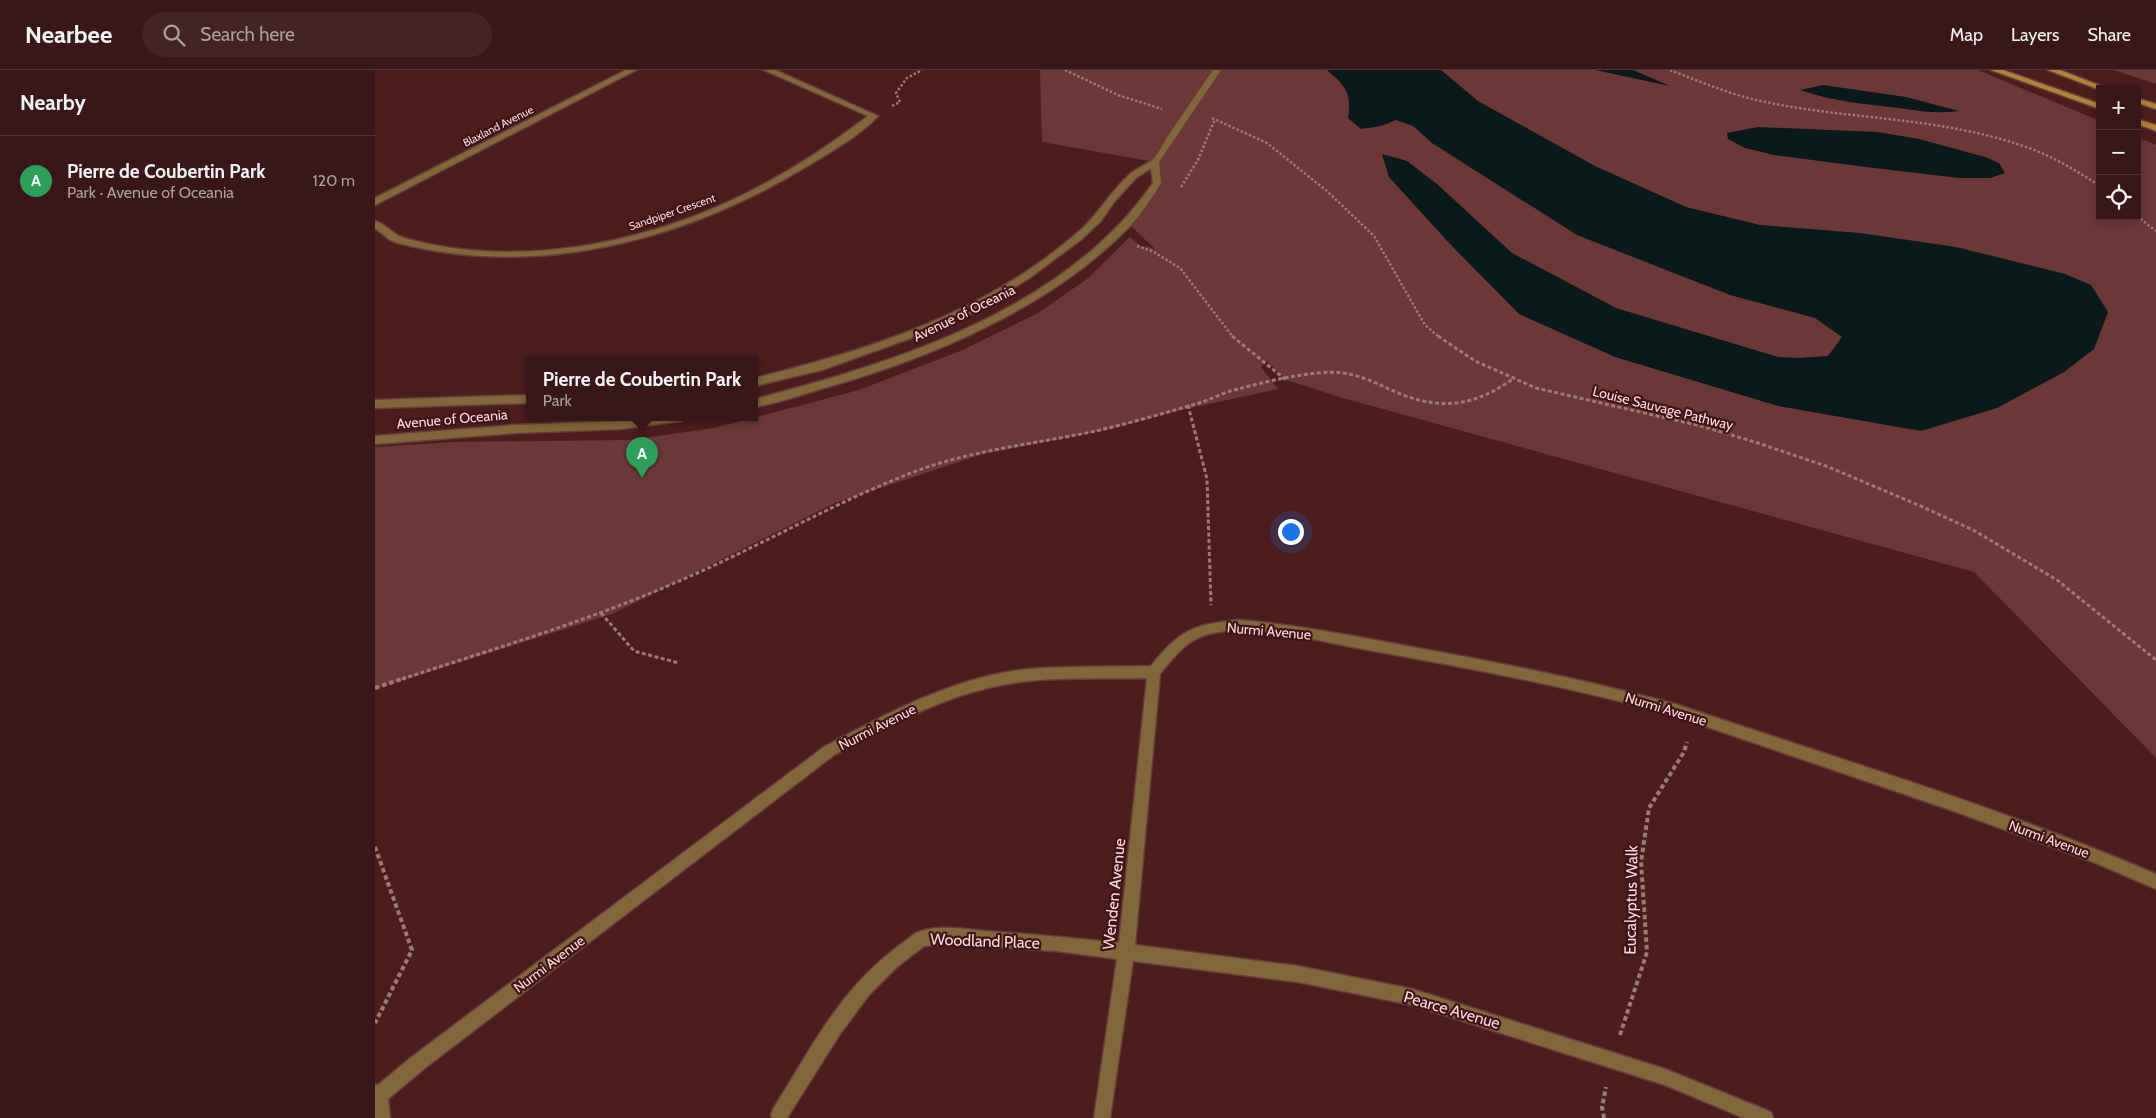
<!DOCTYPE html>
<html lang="en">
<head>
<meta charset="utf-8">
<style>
	body { margin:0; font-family:Cabin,sans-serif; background:#442324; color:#f1f3f6 }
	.controls { position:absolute; right:15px; top:15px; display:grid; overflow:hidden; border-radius:0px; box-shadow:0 2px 12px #0003 }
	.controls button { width:45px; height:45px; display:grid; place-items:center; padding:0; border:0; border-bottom:1px solid #533536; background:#391617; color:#f1f3f6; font:25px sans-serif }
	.you { position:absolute; left:915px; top:461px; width:18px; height:18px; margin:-12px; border:4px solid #fff; border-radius:50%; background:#1a73e8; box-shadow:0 0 0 8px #1a73e833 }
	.badge { display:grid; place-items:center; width:32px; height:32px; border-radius:50%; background:#8c9099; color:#fff; font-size:16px; font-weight:700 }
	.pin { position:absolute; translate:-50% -41px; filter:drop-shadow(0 1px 2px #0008) }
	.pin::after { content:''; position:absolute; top:26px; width:18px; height:15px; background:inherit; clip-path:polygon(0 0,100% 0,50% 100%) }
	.popup { position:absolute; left:151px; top:286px; width:232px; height:65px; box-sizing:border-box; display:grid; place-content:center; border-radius:0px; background:#391617; filter:drop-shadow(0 1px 4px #0005); font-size:16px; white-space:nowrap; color:#ab9fa1 }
	.popup b { font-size:19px; color:#f1f3f6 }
	.popup::after { content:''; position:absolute; left:50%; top:100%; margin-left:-10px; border:10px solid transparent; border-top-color:#391617 }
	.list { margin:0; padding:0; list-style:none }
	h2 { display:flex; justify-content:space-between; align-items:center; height:65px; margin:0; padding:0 20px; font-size:21px }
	h2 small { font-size:16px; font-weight:400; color:#ab9fa1 }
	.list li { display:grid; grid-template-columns:32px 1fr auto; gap:15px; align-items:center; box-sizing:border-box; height:90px; padding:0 20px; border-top:1px solid #533536 }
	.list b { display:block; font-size:19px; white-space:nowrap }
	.list p { margin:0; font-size:16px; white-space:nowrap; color:#ab9fa1 }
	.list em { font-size:16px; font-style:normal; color:#ab9fa1 }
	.icon { flex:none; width:28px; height:28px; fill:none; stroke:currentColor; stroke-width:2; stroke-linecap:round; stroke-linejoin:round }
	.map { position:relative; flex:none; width:1781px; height:1048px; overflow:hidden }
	header { display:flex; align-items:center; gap:30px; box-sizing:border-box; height:70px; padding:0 25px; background:#391617; border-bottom:1px solid #533536 }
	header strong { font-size:24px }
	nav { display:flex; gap:28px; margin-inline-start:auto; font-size:18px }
	.search { width:350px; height:45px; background:#442324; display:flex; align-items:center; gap:12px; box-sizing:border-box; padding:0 18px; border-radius:28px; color:#ab9fa1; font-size:19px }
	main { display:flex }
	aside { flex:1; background:#391617 }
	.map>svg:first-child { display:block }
	.green { fill:#6b3737 }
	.water { fill:#0a1919 }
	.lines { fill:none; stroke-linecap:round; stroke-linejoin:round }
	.minor-casing { stroke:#683c3d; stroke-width:3 }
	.tertiary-casing { stroke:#683c3d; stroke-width:3 }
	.secondary-casing { stroke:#683c3d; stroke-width:3 }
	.path-far2 { stroke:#a07878; stroke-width:2.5; stroke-dasharray:2.5 2; stroke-linecap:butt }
	.path-far1 { stroke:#a07878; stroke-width:3; stroke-dasharray:4 2.5; stroke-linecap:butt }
	.path { stroke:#a07878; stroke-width:4; stroke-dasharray:4.5 3; stroke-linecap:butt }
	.minor { fill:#816739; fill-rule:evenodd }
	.tertiary { fill:#816739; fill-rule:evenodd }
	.secondary { fill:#b08537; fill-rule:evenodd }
	.labels { text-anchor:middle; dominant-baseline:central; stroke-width:4.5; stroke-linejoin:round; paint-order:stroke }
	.far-street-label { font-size:11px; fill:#fcdcdb; stroke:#411316 }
	.street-label { font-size:14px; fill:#fcdcdb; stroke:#411316 }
	.near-street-label { font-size:16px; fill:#fcdcdb; stroke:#411316 }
</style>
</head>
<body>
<header>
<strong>Nearbee</strong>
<div class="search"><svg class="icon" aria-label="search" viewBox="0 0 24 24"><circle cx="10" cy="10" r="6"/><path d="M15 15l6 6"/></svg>Search here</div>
<nav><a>Map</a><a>Layers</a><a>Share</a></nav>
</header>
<main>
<aside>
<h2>Nearby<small></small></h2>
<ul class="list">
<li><span class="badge" style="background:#2e9e5b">A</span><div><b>Pierre de Coubertin Park</b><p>Park · Avenue of Oceania</p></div><em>120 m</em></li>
</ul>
</aside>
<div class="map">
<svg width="1781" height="1048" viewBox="0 0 1781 1048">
	<rect width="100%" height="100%" fill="#4c1d1f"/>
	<g class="green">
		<polygon points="665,0 1603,0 1725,51 1725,146 1762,146 1762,67 1781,75 1781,688 1599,502 968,328 911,310 886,285 891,291 886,297 903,319 802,341 736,359 608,384 460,433 237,544 0,619 0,377 80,372 254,370 339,358 484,320 590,279 663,243 712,209 755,167 767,177 772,176 781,180 753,153 782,113 780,92 667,72"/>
		<polygon points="1738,0 1781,0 1781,14"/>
	</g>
	<g class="water">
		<path d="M 952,0 L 1066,0 L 1103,31 L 1220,96 L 1311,137 L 1385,155 L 1485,163 L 1581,177 L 1690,204 L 1716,215 L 1733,242 L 1719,279 L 1689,302 L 1622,338 L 1546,361 L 1403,336 L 1240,287 L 1144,244 L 1075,174 L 1014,107 L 1007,84 L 1032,91 L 1062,114 L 1137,183 L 1241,238 L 1403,287 L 1424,288 L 1453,286 L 1467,267 L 1440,248 L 1355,225 L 1202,165 L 1057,73 L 1038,56 L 1021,50 L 1006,56 L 986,59 L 973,48 C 977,23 970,15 952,0 Z"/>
		<polygon points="1220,0 1258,0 1295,16"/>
		<path d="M 1448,15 L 1531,27 L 1584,41 C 1564,44 1544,41 1523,38 C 1490,34 1457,31 1425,20 Z"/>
		<polygon points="1383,57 1502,62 1544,69 1610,87 1624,93 1630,103 1615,108 1584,108 1491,97 1399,85 1370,78 1353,69 1352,63"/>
	</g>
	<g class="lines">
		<g class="minor-casing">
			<g id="minor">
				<polygon points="251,0 261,0 0,135 0,128"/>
				<path d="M 389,0 L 400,0 L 503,46 C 486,65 451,85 429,98 C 308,171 162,209 23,173 L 15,170 L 0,158 L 0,151 C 11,154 18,165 29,168 C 150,202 291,170 398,109 C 431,91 463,69 493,46 Z"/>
				<path d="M 864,550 C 922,555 979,566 1037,577 C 1125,593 1213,610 1300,634 C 1461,688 1625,737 1781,804 L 1781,819 L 1721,793 L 1573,739 L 1300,646 C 1198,617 1093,598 988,579 C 943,571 879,553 834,564 C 812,569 799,587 785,604 L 760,875 L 923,896 L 1037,919 L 1290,999 L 1396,1042 L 1398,1048 L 1369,1048 L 1290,1015 L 1037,935 L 923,912 L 758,891 L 735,1048 L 719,1048 L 742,889 L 681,881 L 572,874 L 549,876 L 522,897 L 494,925 L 465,964 L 412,1048 L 397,1048 L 396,1045 L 398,1039 C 425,997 449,950 483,913 C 500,894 520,878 541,863 C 561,854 588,859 610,861 C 655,864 699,868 744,873 L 772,608 C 733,609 692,607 653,611 C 583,618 520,652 459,685 L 50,998 L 13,1029 L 15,1048 L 0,1048 L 0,1014 L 3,1015 L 38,986 L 449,677 C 513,643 581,606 654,599 C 694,596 735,597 776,596 C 804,560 819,554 864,550 Z"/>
			</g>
		</g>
		<g class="tertiary-casing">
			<g id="tertiary">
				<path d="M 838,0 L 846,0 L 784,92 L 786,113 C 777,128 767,143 755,156 C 677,237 556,288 449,318 C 426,325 403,333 380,337 L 380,329 C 522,292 690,240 778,113 L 776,98 L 761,108 L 739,132 L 726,151 L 707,169 L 653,209 L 597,243 L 550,263 L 447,300 L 380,316 L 380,308 C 494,280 610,243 701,164 C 722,147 734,123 754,105 C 760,99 769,96 776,91 C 783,85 788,74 793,66 C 808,44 823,22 838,0 Z"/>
				<polygon points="154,325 154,333 0,338 0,330"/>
				<polygon points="278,347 311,347 306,351 246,359 140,363 0,374 0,366 140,355 246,351"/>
			</g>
		</g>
		<g class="secondary-casing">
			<g id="secondary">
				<polygon points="1616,0 1628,0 1725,34 1725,39"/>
				<polygon points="1673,0 1685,0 1734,19 1725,20"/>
				<polygon points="1762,28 1781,34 1781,39 1762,33"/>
				<polygon points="1762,49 1781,55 1781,61 1762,54"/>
			</g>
		</g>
		<g class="path-far2">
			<polyline points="690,0 743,25 787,39"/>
			<path d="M 1295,0 C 1323,11 1352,23 1381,30 C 1469,50 1562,46 1648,76 C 1676,85 1700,100 1725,116"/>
			<polyline points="517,36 525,32 521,23 532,8 547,0"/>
			<polyline points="837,48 892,73 953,122 999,166 1050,255 1064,267"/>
			<polyline points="806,117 823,90 840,49"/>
			<polyline points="1762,146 1781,161"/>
			<polyline points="762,176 777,181 805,198 858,267"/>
		</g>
		<g class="path-far1">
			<polyline points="857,266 911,310"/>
			<polyline points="1063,266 1100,291 1161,318 1326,356 1383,373 1451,396 1548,437 1600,461 1682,510 1781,590"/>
			<polyline points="813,335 832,409 836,535"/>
			<polyline points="226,543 259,581 304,593"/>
			<path d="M 27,609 C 122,578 219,549 311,508 C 387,475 459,433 536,403 C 595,380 660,374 721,361 C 755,353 790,343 824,333 C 837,329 849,322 863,319 C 889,312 942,299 968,303 C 990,306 1008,317 1028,325 C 1071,341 1103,334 1139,308"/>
		</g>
		<g class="path">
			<polyline points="0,618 30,608"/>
			<polyline points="0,777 37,880 0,953"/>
			<polyline points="1245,965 1272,882 1266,792 1274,738 1309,682 1312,672"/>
			<polyline points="1229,1048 1227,1037 1231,1017"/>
		</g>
		<use href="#minor" class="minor"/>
		<use href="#tertiary" class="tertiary"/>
		<use href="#secondary" class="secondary"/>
	</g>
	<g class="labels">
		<g class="far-street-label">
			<text transform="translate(123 56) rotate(-27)">Blaxland Avenue</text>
			<text transform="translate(297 142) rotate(-19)">Sandpiper Crescent</text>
		</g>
		<g class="street-label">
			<text transform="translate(589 243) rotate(-26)">Avenue of Oceania</text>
			<text transform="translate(1288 338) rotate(14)">Louise Sauvage Pathway</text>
			<text transform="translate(77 349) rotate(-5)">Avenue of Oceania</text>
			<text transform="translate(894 561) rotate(5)">Nurmi Avenue</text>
			<text transform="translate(1291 639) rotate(17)">Nurmi Avenue</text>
			<text transform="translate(502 657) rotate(-27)">Nurmi Avenue</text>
			<text transform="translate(1674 769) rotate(20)">Nurmi Avenue</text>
			<text transform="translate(174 894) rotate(-37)">Nurmi Avenue</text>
		</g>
		<g class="near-street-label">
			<text transform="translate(739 824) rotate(-84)">Wenden Avenue</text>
			<text transform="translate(1256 830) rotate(-89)">Eucalyptus Walk</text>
			<text transform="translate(610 871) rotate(2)">Woodland Place</text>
			<text transform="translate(1077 940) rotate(16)">Pearce Avenue</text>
		</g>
	</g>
</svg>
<div class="controls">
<button>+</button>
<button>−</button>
<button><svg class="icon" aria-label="locate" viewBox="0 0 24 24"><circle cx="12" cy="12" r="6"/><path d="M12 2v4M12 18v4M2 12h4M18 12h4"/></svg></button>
</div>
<div class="you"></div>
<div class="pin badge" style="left:267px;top:408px;background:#2e9e5b">A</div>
<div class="popup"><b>Pierre de Coubertin Park</b>Park</div>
</div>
</main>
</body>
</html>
